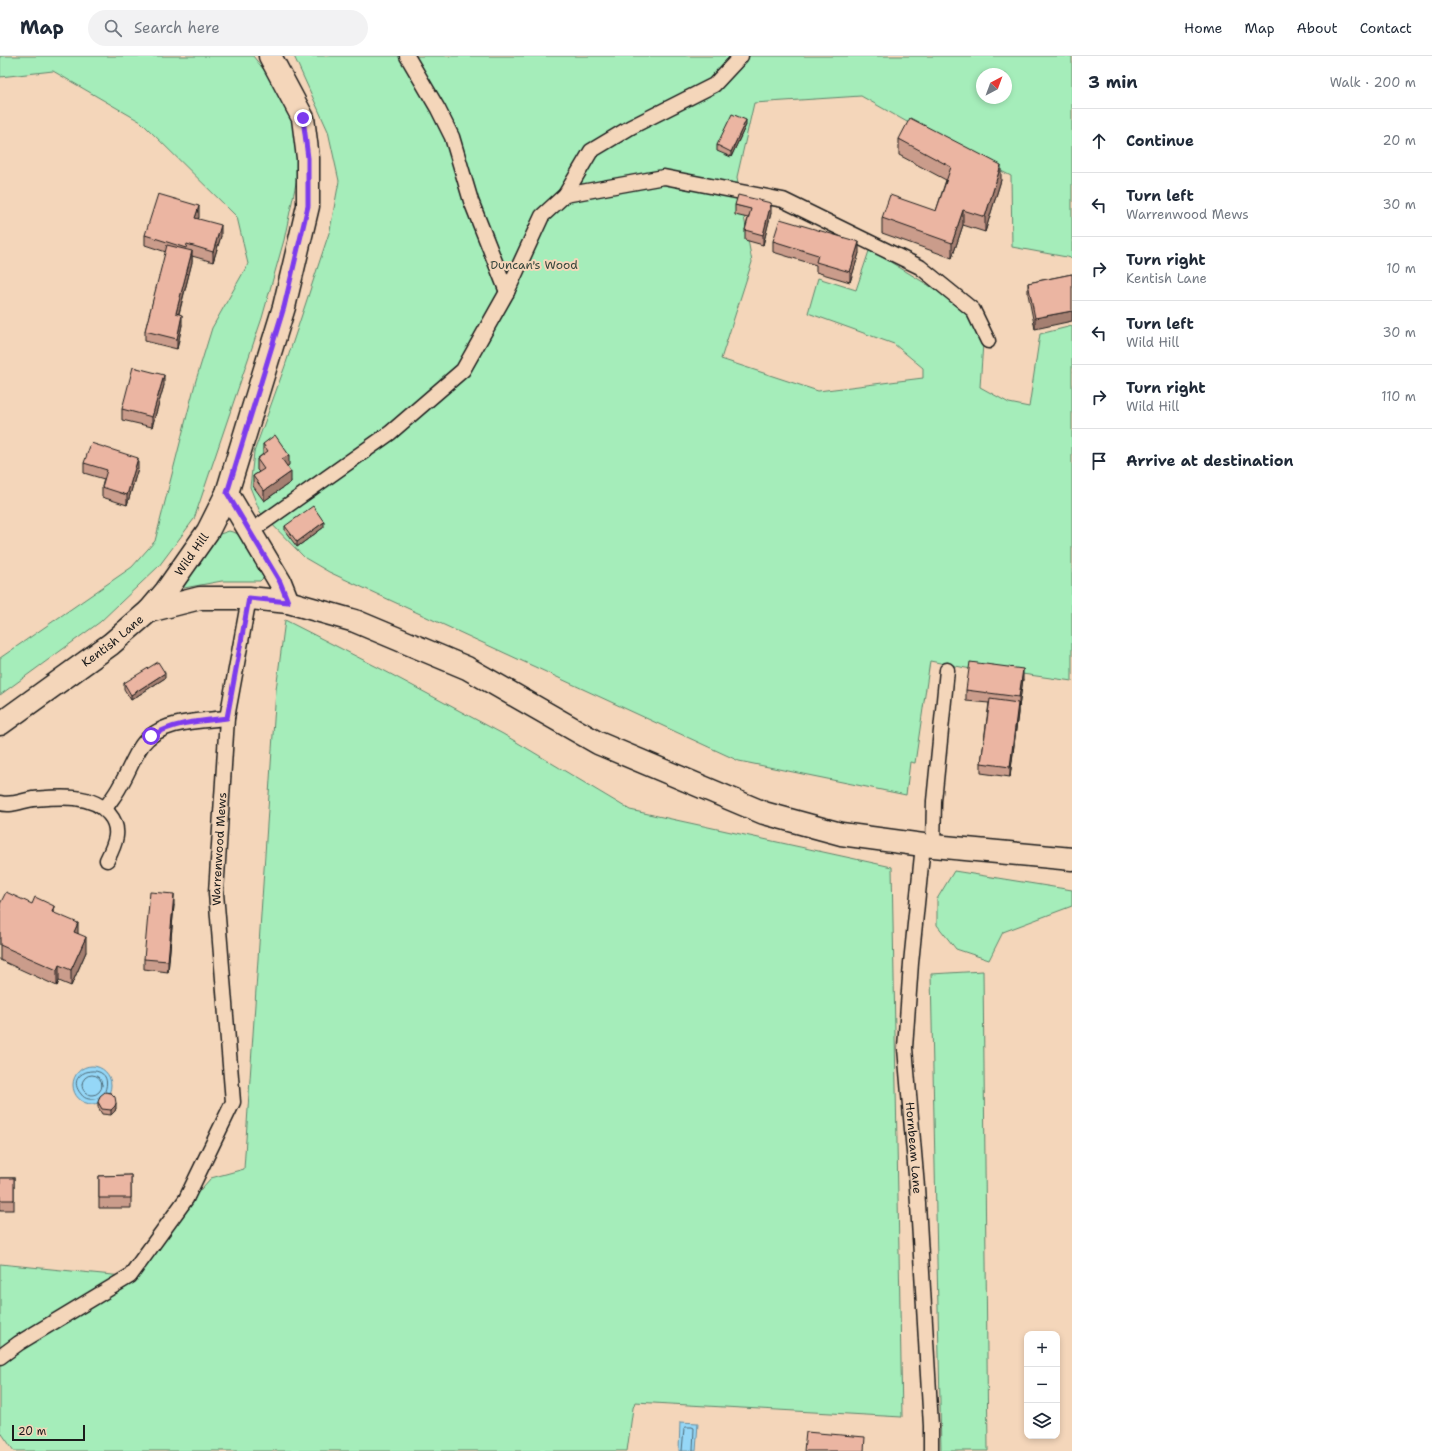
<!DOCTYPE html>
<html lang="en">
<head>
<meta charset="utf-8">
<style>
	body { margin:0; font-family:"Shantell Sans",sans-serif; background:#f2f2f3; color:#1f2937 }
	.controls { position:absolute; right:12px; bottom:12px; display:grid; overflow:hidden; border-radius:8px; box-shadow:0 2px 6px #0003 }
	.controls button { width:36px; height:36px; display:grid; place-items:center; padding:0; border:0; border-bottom:1px solid #e0e1e3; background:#fff; color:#1f2937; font:20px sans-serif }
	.compass { position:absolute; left:976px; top:12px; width:36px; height:36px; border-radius:50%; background:#fff; box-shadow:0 2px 6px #0003; rotate:41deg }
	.scale { position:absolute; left:12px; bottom:10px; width:73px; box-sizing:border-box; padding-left:4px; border:2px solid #1c1c1c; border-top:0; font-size:11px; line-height:14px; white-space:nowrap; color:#1c1c1c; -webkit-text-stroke:3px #f4d6ba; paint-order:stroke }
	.stop { position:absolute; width:12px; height:12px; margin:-9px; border:3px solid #7c3aed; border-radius:50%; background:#fff }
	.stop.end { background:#7c3aed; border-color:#fff; box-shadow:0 1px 4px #0008 }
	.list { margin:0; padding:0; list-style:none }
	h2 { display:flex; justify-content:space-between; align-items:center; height:52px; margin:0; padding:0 16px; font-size:17px }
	h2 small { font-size:13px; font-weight:400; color:#747a83 }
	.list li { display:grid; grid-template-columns:26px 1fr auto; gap:12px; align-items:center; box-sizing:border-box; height:64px; padding:0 16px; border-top:1px solid #e0e1e3 }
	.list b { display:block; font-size:15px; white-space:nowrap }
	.list p { margin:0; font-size:13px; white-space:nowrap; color:#747a83 }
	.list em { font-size:13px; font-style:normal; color:#747a83 }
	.icon { flex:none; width:22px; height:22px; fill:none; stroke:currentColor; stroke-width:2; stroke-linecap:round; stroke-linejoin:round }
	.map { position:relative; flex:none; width:1072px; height:1395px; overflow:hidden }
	header { display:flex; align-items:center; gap:24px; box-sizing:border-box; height:56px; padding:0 20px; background:#fff; border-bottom:1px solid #e0e1e3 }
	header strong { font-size:19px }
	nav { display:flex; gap:22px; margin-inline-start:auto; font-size:14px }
	.search { width:280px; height:36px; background:#f2f2f3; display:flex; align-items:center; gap:10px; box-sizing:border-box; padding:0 14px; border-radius:22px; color:#747a83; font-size:15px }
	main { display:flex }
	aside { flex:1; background:#fff }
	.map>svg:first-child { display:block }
	.green { fill:#a5edba; stroke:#60846b; fill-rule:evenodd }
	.water { fill:#95d7f7; stroke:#658c9f }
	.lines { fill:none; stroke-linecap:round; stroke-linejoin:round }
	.shore { stroke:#4c6774; stroke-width:1 }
	.lane-casing { stroke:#1c1c1c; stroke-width:17 }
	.street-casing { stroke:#1c1c1c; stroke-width:25 }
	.secondary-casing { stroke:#1c1c1c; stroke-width:25 }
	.lane { stroke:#f4d6ba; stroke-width:14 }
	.street { stroke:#f4d6ba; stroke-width:22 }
	.secondary { stroke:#f4d6ba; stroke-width:22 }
	.wall { fill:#ca9c8b; stroke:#1c1c1c }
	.shaded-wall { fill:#a47f71; stroke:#1c1c1c }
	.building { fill:#ebb5a2; stroke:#1c1c1c }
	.route { stroke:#7c3aed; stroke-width:5 }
	.labels { text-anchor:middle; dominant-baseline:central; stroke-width:4; stroke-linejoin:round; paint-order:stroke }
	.park-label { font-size:12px; fill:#37463c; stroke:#f4d6ba }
	.street-label { font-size:12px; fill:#1c1c1c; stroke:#f4d6ba }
</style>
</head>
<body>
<header>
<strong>Map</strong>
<div class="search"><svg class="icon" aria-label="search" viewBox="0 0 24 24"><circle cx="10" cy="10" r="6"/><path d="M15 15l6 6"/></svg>Search here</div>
<nav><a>Home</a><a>Map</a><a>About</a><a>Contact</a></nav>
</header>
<main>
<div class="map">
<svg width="1072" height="1395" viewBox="0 0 1072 1395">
	<rect width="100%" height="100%" fill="#f4d6ba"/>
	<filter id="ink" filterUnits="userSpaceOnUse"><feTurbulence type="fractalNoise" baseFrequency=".025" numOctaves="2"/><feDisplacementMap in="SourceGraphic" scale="8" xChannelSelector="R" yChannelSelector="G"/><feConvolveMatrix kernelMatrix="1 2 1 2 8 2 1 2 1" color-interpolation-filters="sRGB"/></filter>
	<g filter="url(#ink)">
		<g class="green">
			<polygon points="0,0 253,0 275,28 293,69 299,113 284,184 262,262 194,463 159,510 100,566 0,639 0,602 132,511 155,485 196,324 212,272 248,208 237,161 141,66 53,15 0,21"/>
			<path d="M 294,0 L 1072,0 L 1072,202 L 1012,191 L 1011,120 L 923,75 L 861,40 L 754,47 L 737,121 L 752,206 L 721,303 L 818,335 L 923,322 L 923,312 L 894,288 L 808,257 L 818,222 L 856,234 L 869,195 L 879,199 L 964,251 L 983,287 L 980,331 L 1009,347 L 1029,351 L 1040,278 L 1072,270 L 1072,625 L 972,611 L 971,613 L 930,605 L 915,707 L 910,706 L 906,739 L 739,705 L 329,516 L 305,502 L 260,456 L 250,431 L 254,396 L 285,310 L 330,174 L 339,125 L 328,75 ZM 982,18 L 1006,18 L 1006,42 L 982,42 Z"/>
			<polygon points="229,475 236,477 242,481 264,521 260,525 222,525 184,532 181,530 217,479"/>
			<polygon points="285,564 383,614 503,678 630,754 892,811 902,1361 635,1346 633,1352 627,1395 14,1395 0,1375 0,1208 123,1220 211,1122 244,1113 276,634"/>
			<polygon points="954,815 1072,834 1072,850 1003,876 989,904 956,893 937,869 937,843"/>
			<polygon points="983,915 988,1395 941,1395 931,918"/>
		</g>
		<g class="water">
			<circle cx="92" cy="1029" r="19"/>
			<polygon points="680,1366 698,1367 696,1395 679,1395"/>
		</g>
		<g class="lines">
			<g class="shore">
				<circle cx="92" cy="1029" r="10"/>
				<path d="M 98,1042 C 92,1044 85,1044 81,1038 C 60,1013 117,1003 105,1035"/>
				<polyline points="682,1395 684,1372 686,1371 692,1371 694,1372 693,1395"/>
			</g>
			<g class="lane-casing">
				<g id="lane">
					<polyline points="407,0 438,53 452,81 471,145 507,236"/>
					<polyline points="565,139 664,121 783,144 920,211 973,254 988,285"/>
					<polyline points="250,476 390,377 463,314 507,236 542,160 565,139 591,95 631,71 714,29 741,0"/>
					<path d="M 0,747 C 12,750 21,745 33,743 C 57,741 92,737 109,758 C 122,773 115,788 107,804"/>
					<path d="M 105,753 C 110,745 116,738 120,730 C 128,717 133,702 142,689 C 160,664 200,665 227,662"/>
					<path id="s1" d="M 923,789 L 911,907 L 905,992 L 917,1131 L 931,1370 L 931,1395"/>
					<polyline points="933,790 934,745 947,614"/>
					<path id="s2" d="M 0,1301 L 19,1287 L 130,1220 L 186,1143 L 233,1046 L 216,837 L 227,662 L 249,542"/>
				</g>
			</g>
			<g class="street-casing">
				<g id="street">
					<polyline points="227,437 280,526 288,546"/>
					<path id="s3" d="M 149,555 L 166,535 L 208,475 L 227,437 L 284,251 L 308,150 L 308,102 L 303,62 L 270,0"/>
				</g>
			</g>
			<g class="secondary-casing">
				<g id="secondary">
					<path id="s4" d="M 0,668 L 111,588 L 149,555 L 200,542 L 249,542 L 288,546 L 355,565 L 467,612 L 598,687 L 764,757 L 841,778 L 923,789 L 1072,803"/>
				</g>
			</g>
			<use href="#lane" class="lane"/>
			<use href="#street" class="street"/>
			<use href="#secondary" class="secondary"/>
		</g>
		<g class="wall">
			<polygon points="746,69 731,101 717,95 717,89"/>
			<polygon points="899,83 1001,124 985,176 963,169 952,202 882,177 882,162 936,155 946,124 899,99"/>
			<polygon points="735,149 771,157 763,189 745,184 745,174 748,162 735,159"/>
			<polygon points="199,161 198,163 221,180 213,206 192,200 192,206 179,258 182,269 177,293 145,285 145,275 166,196 145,189 145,179"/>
			<polygon points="773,185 859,197 850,226 816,216 816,209 773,196"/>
			<polygon points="1072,218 1035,273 1028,238 1028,227"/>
			<polygon points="164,329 152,371 122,364 122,353"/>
			<polygon points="263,388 289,409 287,410 291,426 264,445 253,430 253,420 259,416 257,414 257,403 263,398"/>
			<polygon points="84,407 138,412 127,449 102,441 102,431 104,423 84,417"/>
			<polygon points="285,470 324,471 297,491 285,475"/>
			<polygon points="165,622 131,644 124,633 124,627"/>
			<polygon points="1023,623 1019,651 1018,651 1018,657 1010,721 981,717 981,707 989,647 966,645 966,634"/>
			<polygon points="0,848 54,857 78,877 86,896 71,930 59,925 57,930 0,904"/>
			<polygon points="174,849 168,916 144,913 144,903"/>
			<polygon points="98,1046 116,1052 115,1055 111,1059 102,1058 98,1051"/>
			<polygon points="131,1119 131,1152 99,1152 99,1120"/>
			<rect x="0" y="1122" width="14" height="32"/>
		</g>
		<g class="shaded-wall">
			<polygon points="746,64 746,69 731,101 731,96"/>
			<polygon points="1001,109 1001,124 985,176 985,161"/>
			<polygon points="771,147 771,157 763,189 763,179"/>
			<polygon points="199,150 199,161 195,172 195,162"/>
			<polygon points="963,154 963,169 952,202 952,187"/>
			<polygon points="221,169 221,180 213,206 213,196"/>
			<polygon points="859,186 859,197 850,226 850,216"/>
			<polygon points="192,195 192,206 176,268 176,257"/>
			<polygon points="1072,255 1072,265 1035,273 1035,262"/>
			<polygon points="182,259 182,269 177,293 177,283"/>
			<polygon points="164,319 164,329 152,371 152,361"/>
			<polygon points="289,399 289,409 282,414 282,403"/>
			<polygon points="138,402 138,412 127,449 127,439"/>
			<polygon points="291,416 291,426 264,445 264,435"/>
			<polygon points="324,466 324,471 297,491 297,486"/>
			<polygon points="1023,613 1023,623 1019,651 1019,641"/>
			<polygon points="165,617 165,622 131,644 131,639"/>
			<polygon points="1018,647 1018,657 1010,721 1010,711"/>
			<polygon points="174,838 174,849 168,916 168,905"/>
			<polygon points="54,850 54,865 52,856"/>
			<polygon points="78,867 78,883 74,876"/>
			<polygon points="86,881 86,896 71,930 71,914"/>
			<polygon points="59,909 59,925 57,930 57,914"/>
			<polygon points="116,1047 116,1052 115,1055 111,1059 111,1054"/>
		</g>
		<g class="building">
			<polygon points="732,58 746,64 731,96 717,89"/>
			<polygon points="910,62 1001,109 985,161 963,154 952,187 882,162 890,139 936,155 951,111 899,83"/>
			<polygon points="158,138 199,150 195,162 221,169 213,196 187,188 186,192 145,179"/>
			<polygon points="738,139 771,147 763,179 745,174 751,153 735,149"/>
			<polygon points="780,163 859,186 850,216 816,206 818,199 773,185"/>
			<polygon points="167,189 192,195 176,257 182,259 177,283 145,275"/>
			<polygon points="1072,218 1072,255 1035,262 1028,227"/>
			<polygon points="133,311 164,319 152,361 122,353"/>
			<polygon points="275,379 289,399 282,403 291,416 264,435 253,420 264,413 257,403 268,395 263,388"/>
			<polygon points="91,387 138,402 127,439 102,431 107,414 84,407"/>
			<polygon points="313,450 324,466 297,486 285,470"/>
			<polygon points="158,606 165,617 131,639 124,627"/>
			<polygon points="970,606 1023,613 1019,641 966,634"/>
			<polygon points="990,643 1018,647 1010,711 981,707"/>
			<polygon points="6,836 32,848 35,841 54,850 52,856 78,867 74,876 86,881 71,914 59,909 57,914 0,889 0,848"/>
			<polygon points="150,836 174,838 168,905 144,903"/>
			<polygon points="105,1036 111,1037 115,1041 116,1047 115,1050 111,1054 102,1053 98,1046 100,1040"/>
			<polygon points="131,1119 131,1142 99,1142 99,1120"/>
			<rect x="0" y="1122" width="14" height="22"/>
			<polygon points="806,1376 865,1381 864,1395 804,1395"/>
		</g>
	</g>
	<g class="lines" filter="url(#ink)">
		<path class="route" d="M 151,680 C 176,666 199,665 227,662 L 249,542 L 288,546 L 280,526 L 227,437 L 284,251 L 308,150 L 308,102 L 303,62"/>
	</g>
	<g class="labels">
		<g class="park-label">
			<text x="534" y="209">Duncan's Wood</text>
		</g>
		<g class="street-label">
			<text stroke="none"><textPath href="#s3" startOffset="71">Wild Hill</textPath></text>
			<text stroke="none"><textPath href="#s4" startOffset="140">Kentish Lane</textPath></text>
			<text stroke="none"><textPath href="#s2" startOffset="610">Warrenwood Mews</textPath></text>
			<text stroke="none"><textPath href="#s1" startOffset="304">Hornbeam Lane</textPath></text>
		</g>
	</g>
</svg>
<div class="controls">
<button>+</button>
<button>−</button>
<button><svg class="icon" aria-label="layers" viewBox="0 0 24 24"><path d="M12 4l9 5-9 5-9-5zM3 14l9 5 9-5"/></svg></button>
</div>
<svg class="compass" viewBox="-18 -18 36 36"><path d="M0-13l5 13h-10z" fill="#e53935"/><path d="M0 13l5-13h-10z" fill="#747a83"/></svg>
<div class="scale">20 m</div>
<div class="stop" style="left:151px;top:680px"></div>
<div class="stop end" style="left:303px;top:62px"></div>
</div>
<aside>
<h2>3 min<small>Walk · 200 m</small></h2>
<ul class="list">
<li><svg class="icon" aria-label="ahead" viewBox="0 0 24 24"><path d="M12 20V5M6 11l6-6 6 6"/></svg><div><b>Continue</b></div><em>20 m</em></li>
<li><svg class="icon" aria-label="left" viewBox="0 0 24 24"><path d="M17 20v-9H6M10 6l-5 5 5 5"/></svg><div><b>Turn left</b><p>Warrenwood Mews</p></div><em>30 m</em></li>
<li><svg class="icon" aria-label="right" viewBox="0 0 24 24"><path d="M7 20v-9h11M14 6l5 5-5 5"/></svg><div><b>Turn right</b><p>Kentish Lane</p></div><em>10 m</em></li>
<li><svg class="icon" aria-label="left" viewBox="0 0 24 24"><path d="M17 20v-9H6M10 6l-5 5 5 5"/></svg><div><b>Turn left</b><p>Wild Hill</p></div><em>30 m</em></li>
<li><svg class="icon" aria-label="right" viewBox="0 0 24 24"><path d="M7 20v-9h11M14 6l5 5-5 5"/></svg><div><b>Turn right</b><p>Wild Hill</p></div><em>110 m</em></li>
<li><svg class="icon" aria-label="arrive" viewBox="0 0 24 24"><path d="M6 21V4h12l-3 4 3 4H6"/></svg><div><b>Arrive at destination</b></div></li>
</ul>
</aside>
</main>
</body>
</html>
